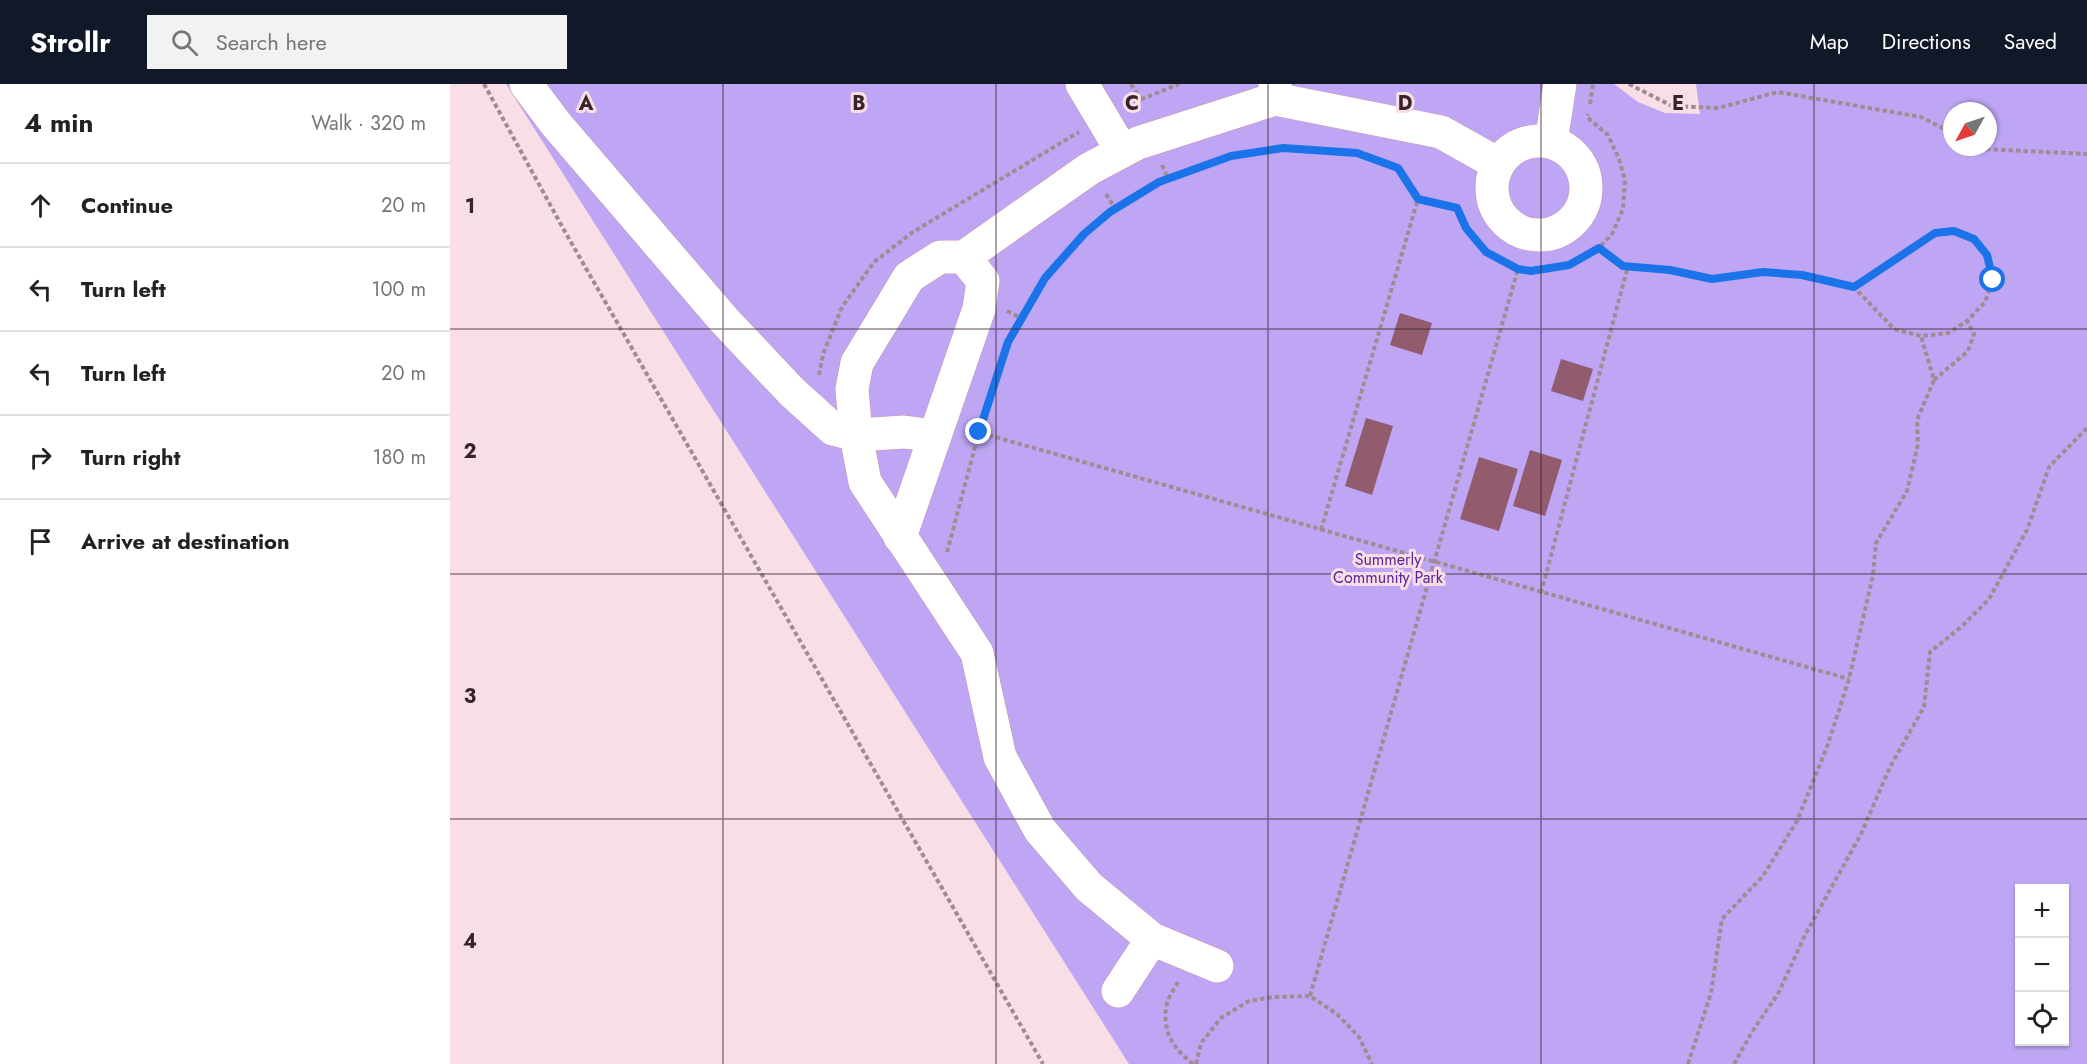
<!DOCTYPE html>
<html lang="en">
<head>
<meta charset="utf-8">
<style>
	body { margin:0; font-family:Jost,sans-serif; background:#f2f2f2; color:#222 }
	.controls { position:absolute; right:18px; bottom:18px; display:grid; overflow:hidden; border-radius:0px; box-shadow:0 2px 4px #0004 }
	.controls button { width:54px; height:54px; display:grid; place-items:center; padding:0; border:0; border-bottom:2px solid #e0e0e0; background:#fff; color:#222; font:30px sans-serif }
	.compass { position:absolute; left:1493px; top:18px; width:54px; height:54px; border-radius:50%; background:#fff; box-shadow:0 2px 4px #0004; rotate:230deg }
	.stop { position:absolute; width:18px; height:18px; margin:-14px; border:4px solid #1a73e8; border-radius:50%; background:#fff }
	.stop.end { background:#1a73e8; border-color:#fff; box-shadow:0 2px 6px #0008 }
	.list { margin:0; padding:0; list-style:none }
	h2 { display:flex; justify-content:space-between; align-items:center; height:78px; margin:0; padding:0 24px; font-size:26px }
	h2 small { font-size:20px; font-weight:400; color:#767676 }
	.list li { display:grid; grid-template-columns:39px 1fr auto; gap:18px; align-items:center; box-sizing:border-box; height:84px; padding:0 24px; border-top:2px solid #e0e0e0 }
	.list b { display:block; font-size:22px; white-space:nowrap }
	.list em { font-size:20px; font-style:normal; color:#767676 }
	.icon { flex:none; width:33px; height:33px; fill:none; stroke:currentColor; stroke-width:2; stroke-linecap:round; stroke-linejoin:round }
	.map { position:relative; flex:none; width:1637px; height:980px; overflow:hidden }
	header { display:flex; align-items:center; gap:36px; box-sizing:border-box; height:84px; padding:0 30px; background:#111827; color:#fff }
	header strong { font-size:28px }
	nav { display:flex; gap:33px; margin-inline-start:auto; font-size:21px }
	.search { width:420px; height:54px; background:#f2f2f2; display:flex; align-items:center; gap:15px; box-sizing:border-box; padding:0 21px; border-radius:0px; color:#767676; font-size:22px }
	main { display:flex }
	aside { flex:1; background:#fff }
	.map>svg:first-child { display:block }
	.green { fill:#bea6f4; fill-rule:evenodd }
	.building { fill:#925b6e }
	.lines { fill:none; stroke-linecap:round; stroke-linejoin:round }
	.minor-casing { stroke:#cd91a5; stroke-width:34 }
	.path { stroke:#a38a92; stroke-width:4; stroke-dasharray:4.5 3; stroke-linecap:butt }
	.minor { stroke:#fff; stroke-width:33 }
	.route { stroke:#1a73e8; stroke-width:8 }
	.grid { fill:none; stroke:#39222a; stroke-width:1.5; stroke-opacity:0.55 }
	.labels { text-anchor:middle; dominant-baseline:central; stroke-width:6; stroke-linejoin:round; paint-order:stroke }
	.park-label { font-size:16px; fill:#59269a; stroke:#f9dee6 }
	.grid-label { font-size:20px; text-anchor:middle; font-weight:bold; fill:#39222a; stroke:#f9dee6; stroke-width:6; stroke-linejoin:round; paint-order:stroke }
</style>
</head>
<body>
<header>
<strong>Strollr</strong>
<div class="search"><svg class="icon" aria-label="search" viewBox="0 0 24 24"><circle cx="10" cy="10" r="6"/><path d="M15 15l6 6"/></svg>Search here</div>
<nav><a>Map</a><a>Directions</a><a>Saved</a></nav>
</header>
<main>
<aside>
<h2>4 min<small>Walk · 320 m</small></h2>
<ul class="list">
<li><svg class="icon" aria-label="ahead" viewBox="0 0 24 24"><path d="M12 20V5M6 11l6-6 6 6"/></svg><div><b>Continue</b></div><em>20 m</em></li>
<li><svg class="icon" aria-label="left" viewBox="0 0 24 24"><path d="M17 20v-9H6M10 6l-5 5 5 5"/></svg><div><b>Turn left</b></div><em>100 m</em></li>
<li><svg class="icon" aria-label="left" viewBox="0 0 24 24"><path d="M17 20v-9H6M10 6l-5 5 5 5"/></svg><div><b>Turn left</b></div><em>20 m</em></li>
<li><svg class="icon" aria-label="right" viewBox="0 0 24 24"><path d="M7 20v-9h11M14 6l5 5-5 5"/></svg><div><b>Turn right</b></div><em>180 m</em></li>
<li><svg class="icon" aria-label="arrive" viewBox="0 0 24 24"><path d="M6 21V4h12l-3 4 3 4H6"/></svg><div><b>Arrive at destination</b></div></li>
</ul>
</aside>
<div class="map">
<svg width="1637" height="980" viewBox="0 0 1637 980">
	<rect width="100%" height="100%" fill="#f9dee6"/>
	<path class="green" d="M 56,0 L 1164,0 L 1188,18 L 1215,29 L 1250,30 L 1246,0 L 1637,0 L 1637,980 L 679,980 ZM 1502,27 L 1538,27 L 1538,63 L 1502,63 ZM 1570,804 L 1614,804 L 1614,958 L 1570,958 Z"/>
	<g class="building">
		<polygon points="950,229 982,239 972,271 940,261"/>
		<polygon points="1111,275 1143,285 1133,317 1101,307"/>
		<polygon points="916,334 943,342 922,411 895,402"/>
		<polygon points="1080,366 1112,376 1095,432 1063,422"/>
		<polygon points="1029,373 1068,385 1049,447 1010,435"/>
	</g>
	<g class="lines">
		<g class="minor-casing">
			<g id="minor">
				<polyline points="76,0 106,40 274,236 342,308 383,345 406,351 454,348 485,352"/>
				<polyline points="632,0 672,67"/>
				<polyline points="825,0 825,15 991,48 1048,80"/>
				<circle cx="1089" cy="104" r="47"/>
				<polyline points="1101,58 1110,0"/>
				<polyline points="450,453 529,225 533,197 514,173"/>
				<polyline points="767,882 702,855 639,803 590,746 550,673 527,569 415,398 406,351 402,305 407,279 459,193 490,173 514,173 639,85 688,59 825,15"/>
				<polyline points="668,907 702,855"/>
			</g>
		</g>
		<g class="path">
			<polyline points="34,0 114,146 593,980"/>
			<polyline points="681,0 690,15"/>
			<polyline points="1179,0 1222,22 1268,24 1328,8 1471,33 1502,49"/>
			<polyline points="1140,20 1143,0"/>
			<polyline points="677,21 729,0"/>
			<polyline points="1529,63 1533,65 1637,70"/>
			<polyline points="712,81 718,94"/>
			<polyline points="656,110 665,124"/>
			<polyline points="1149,164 1173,182 1220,186 1262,195 1313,188 1352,191 1404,203 1444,245 1471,252 1498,249 1517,237 1535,218 1543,196 1537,171 1524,155 1504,147 1485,149 1404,203"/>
			<polyline points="557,227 571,234"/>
			<polyline points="369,291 373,270 392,223 424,178 463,148 629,48"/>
			<polyline points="1484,296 1518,267 1524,250 1517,237"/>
			<polyline points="517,345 1399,595"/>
			<polyline points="871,446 968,115"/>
			<polyline points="497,468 529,348 558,258 595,194 634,150 660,128 709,98 727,90 781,73 833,65 907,69 948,84 968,115 1007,124 1016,144 1036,168 1068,185 1081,187 1119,181 1149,164 1162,150 1173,125 1175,96 1169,75 1158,51 1137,33 1138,30"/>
			<polyline points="1091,509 1178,182"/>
			<path d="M 728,898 C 724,905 717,915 716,924 C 713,950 724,965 743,980"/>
			<polyline points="860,912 1068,185"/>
			<polyline points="746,980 751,959 771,934 799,917 823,913 860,912 887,930 909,953 922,980"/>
			<polyline points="1238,980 1261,909 1272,835 1313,792 1347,737 1377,663 1399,595 1423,491 1426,459 1457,407 1468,360 1467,336 1484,296 1471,252"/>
			<polyline points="1284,980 1302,948 1329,908 1355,851 1411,750 1440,683 1474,623 1480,568 1511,543 1539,515 1577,446 1599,383 1637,344"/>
		</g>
		<use href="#minor" class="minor"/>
	</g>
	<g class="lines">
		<polyline class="route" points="529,348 558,258 595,194 634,150 660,128 709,98 781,72 833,64 907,69 948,84 968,115 1007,124 1016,144 1036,168 1068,185 1081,187 1119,181 1149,164 1173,182 1220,186 1262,195 1313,188 1352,191 1404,203 1485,149 1504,147 1524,155 1537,171 1543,196"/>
	</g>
	<path class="grid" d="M 273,0 L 273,980M 546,0 L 546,980M 818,0 L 818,980M 1091,0 L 1091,980M 1364,0 L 1364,980M 0,245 L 1637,245M 0,490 L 1637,490M 0,735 L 1637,735"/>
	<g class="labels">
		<g class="park-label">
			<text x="938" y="475">Summerly<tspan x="938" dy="18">Community Park</tspan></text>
		</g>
	</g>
	<g class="grid-label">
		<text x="136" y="26">A</text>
		<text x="409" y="26">B</text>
		<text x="682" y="26">C</text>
		<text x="955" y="26">D</text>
		<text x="1228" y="26">E</text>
		<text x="20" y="129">1</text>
		<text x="20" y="374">2</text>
		<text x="20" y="619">3</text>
		<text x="20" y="864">4</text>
	</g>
</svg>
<div class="controls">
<button>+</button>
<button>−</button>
<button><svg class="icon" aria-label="locate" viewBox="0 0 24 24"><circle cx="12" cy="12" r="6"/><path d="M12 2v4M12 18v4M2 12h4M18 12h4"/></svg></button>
</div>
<svg class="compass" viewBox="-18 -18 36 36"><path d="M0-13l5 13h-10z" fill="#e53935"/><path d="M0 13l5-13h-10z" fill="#767676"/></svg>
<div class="stop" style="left:1543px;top:196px"></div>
<div class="stop end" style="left:529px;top:348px"></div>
</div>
</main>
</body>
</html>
